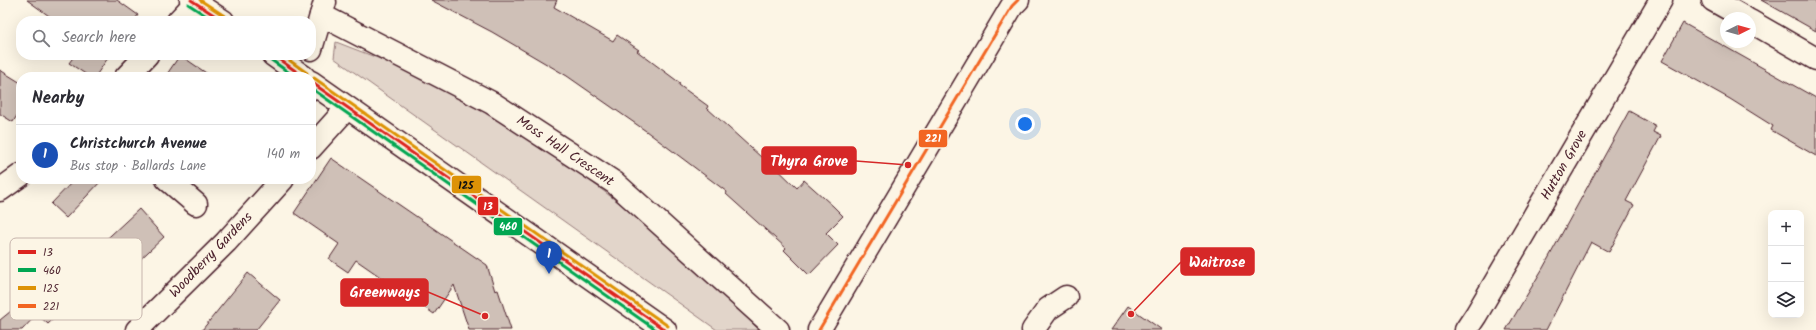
<!DOCTYPE html>
<html lang="en">
<head>
<meta charset="utf-8">
<style>
	body { margin:0; font-family:Kalam,sans-serif; background:#f7f7f7; color:#2b2b33 }
	.controls { position:absolute; right:12px; bottom:12px; display:grid; overflow:hidden; border-radius:8px; box-shadow:0 4px 16px #0002 }
	.controls button { width:36px; height:36px; display:grid; place-items:center; padding:0; border:0; border-bottom:1px solid #e1e1e2; background:#fff; color:#2b2b33; font:20px sans-serif }
	.compass { position:absolute; left:1720px; top:12px; width:36px; height:36px; border-radius:50%; background:#fff; box-shadow:0 4px 16px #0002; rotate:85deg }
	.you { position:absolute; left:1025px; top:124px; width:14px; height:14px; margin:-10px; border:3px solid #fff; border-radius:50%; background:#1a73e8; box-shadow:0 0 0 6px #1a73e833 }
	.badge { display:grid; place-items:center; width:26px; height:26px; border-radius:50%; background:#b45309; color:#fff; font-size:13px; font-weight:700 }
	.pin { position:absolute; translate:-50% -33px; filter:drop-shadow(0 1px 2px #0008) }
	.pin::after { content:''; position:absolute; top:21px; width:14px; height:12px; background:inherit; clip-path:polygon(0 0,100% 0,50% 100%) }
	.list { margin:0; padding:0; list-style:none }
	h2 { display:flex; justify-content:space-between; align-items:center; height:52px; margin:0; padding:0 16px; font-size:17px }
	h2 small { font-size:13px; font-weight:400; color:#7c7c81 }
	.list li { display:grid; grid-template-columns:26px 1fr auto; gap:12px; align-items:center; box-sizing:border-box; height:60px; padding:0 16px; border-top:1px solid #e1e1e2 }
	.list b { display:block; font-size:15px; white-space:nowrap }
	.list p { margin:0; font-size:13px; white-space:nowrap; color:#7c7c81 }
	.list em { font-size:13px; font-style:normal; color:#7c7c81 }
	.icon { flex:none; width:22px; height:22px; fill:none; stroke:currentColor; stroke-width:2; stroke-linecap:round; stroke-linejoin:round }
	.map { position:relative; flex:none; width:1816px; height:330px; overflow:hidden }
	.search { position:absolute; background:#fff; box-shadow:0 4px 16px #0002; left:16px; top:16px; width:300px; height:44px; display:flex; align-items:center; gap:10px; box-sizing:border-box; padding:0 14px; border-radius:16px; color:#7c7c81; font-size:15px }
	.panel { position:absolute; background:#fff; box-shadow:0 4px 16px #0002; left:16px; top:72px; width:300px; height:112px; border-radius:16px }
	.map>svg:first-child { display:block }
	.green { fill:#e2d5ca; stroke:#967a7a }
	.building { fill:#cfc0b7; stroke:#4a1f2b }
	.lines { fill:none; stroke-linecap:round; stroke-linejoin:round }
	.minor-casing { stroke:#4a1f2b; stroke-width:25 }
	.major-casing { stroke:#4a1f2b; stroke-width:25 }
	.minor { stroke:#fcf5e5; stroke-width:22 }
	.major { stroke:#fcf5e5; stroke-width:22 }
	.bus-1-casing { stroke:#fcf5e5; stroke-width:6 }
	.bus-2-casing { stroke:#fcf5e5; stroke-width:6 }
	.bus-3-casing { stroke:#fcf5e5; stroke-width:6 }
	.bus-4-casing { stroke:#fcf5e5; stroke-width:6 }
	.bus-1 { stroke:#dc241f; stroke-width:3 }
	.bus-2 { stroke:#00a651; stroke-width:3 }
	.bus-3 { stroke:#dd9206; stroke-width:3 }
	.bus-4 { stroke:#f26522; stroke-width:3 }
	.labels { text-anchor:middle; dominant-baseline:central; stroke-width:3; stroke-linejoin:round; paint-order:stroke }
	.street-label { font-size:14px; fill:#4a1f2b; stroke:#fcf5e5 }
	.key { fill:#fcf5e5; stroke:#c7b5ad; stroke-width:1 }
	.key-label { font-size:11px; fill:#4a1f2b }
	.leader { fill:none; stroke:#d62828; stroke-width:1.5 }
	.callout-dot { fill:#d62828; stroke:#fcf5e5; stroke-width:1.5 }
	.callout { fill:#d62828; stroke:#d62828; stroke-width:1.5 }
	.callout-label { font-size:15px; text-anchor:middle; font-weight:bold; fill:#fff }
	.line-badge { stroke:#fcf5e5; stroke-width:1.5 }
	.badge-label { font-size:11px; text-anchor:middle; font-weight:bold; fill:#fff }
	.pale-badge-label { font-size:11px; text-anchor:middle; font-weight:bold; fill:#111 }
</style>
</head>
<body>
<div class="map">
<svg width="1816" height="330" viewBox="0 0 1816 330">
	<rect width="100%" height="100%" fill="#fcf5e5"/>
	<filter id="ink" filterUnits="userSpaceOnUse"><feTurbulence type="fractalNoise" baseFrequency=".025" numOctaves="2"/><feDisplacementMap in="SourceGraphic" scale="8" xChannelSelector="R" yChannelSelector="G"/><feConvolveMatrix kernelMatrix="1 2 1 2 8 2 1 2 1" color-interpolation-filters="sRGB"/></filter>
	<g filter="url(#ink)">
		<polygon class="green" points="336,42 409,70 535,139 622,205 719,290 759,330 717,330 334,58"/>
		<g class="building">
			<polygon points="27,0 117,0 138,15 134,21 56,21"/>
			<polygon points="431,0 557,0 554,7 613,41 617,35 639,50 637,51 680,83 679,85 708,106 707,108 761,157 763,155 797,188 804,180 833,206 843,216 826,233 838,245 809,275 784,250 786,248 726,194 727,192 646,131 567,76 492,32"/>
			<polygon points="1761,0 1816,0 1816,31"/>
			<polygon points="1683,23 1816,98 1816,156 1771,130 1773,126 1730,99 1662,61"/>
			<polygon points="75,55 110,55 95,77 90,77 69,63"/>
			<polygon points="180,55 212,77 165,77"/>
			<polygon points="0,70 21,83 21,109 13,122 0,114"/>
			<polygon points="1629,111 1656,126 1653,132 1661,136 1626,201 1634,205 1609,252 1591,242 1546,330 1506,330 1543,268"/>
			<polygon points="331,158 487,265 495,291 498,290 511,330 469,330 454,285 434,314 356,260 348,272 329,259 339,244 294,213"/>
			<polygon points="75,179 103,179 66,218 51,204"/>
			<polygon points="139,209 164,237 117,281 121,285 82,318 70,303 48,324 37,314 22,330 0,330 0,320 64,268 72,276 85,265 83,261"/>
			<polygon points="248,273 280,300 256,330 202,330"/>
			<polygon points="1128,306 1162,330 1111,330"/>
		</g>
		<g class="lines">
			<g class="minor-casing">
				<g id="minor">
					<polyline points="1713,0 1745,18"/>
					<polyline points="321,15 492,103 615,183 778,330"/>
					<polyline points="178,21 195,3"/>
					<polyline points="1750,21 1816,59"/>
					<polyline points="311,49 325,2"/>
					<polyline points="126,77 147,55"/>
					<polyline points="311,148 347,108"/>
					<polyline points="167,179 196,204"/>
					<polyline points="0,190 21,175"/>
					<polyline points="137,330 226,242 283,179"/>
					<polyline points="819,330 1012,6 1018,0"/>
					<polyline points="1033,330 1048,309 1066,297"/>
					<polyline points="1466,330 1476,315 1661,0"/>
				</g>
			</g>
			<g class="major-casing">
				<g id="major">
					<polyline points="191,0 223,21"/>
					<polyline points="273,55 304,77"/>
					<polyline points="311,82 665,330"/>
				</g>
			</g>
			<use href="#minor" class="minor"/>
			<use href="#major" class="major"/>
			<g class="bus-1-casing">
				<g id="bus-1">
					<polyline points="191,0 223,21"/>
					<polyline points="273,55 304,77"/>
					<polyline points="311,82 665,330"/>
				</g>
			</g>
			<g class="bus-2-casing">
				<g id="bus-2">
					<polyline points="188,4 214,21"/>
					<polyline points="270,59 295,77"/>
					<polyline points="311,88 656,330"/>
				</g>
			</g>
			<g class="bus-3-casing">
				<g id="bus-3">
					<polyline points="200,0 226,17"/>
					<polyline points="282,55 307,73"/>
					<polyline points="314,78 668,326"/>
				</g>
			</g>
			<g class="bus-4-casing">
				<polyline id="bus-4" points="819,330 1012,6 1018,0"/>
			</g>
			<use href="#bus-1" class="bus-1"/>
			<use href="#bus-2" class="bus-2"/>
			<use href="#bus-3" class="bus-3"/>
			<use href="#bus-4" class="bus-4"/>
		</g>
	</g>
	<g class="labels">
		<g class="street-label">
			<text transform="translate(565 151) rotate(34)">Moss Hall Crescent</text>
			<text transform="translate(1564 165) rotate(-60)">Hutton Grove</text>
			<text transform="translate(211 255) rotate(-46)">Woodberry Gardens</text>
		</g>
	</g>
	<rect x="10" y="238" width="132" height="82" rx="6" class="key"/>
	<rect x="18" y="250" width="18" height="4" fill="#dc241f"/>
	<rect x="18" y="268" width="18" height="4" fill="#00a651"/>
	<rect x="18" y="286" width="18" height="4" fill="#dd9206"/>
	<rect x="18" y="304" width="18" height="4" fill="#f26522"/>
	<g class="key-label">
		<text x="43" y="256">13</text>
		<text x="43" y="274">460</text>
		<text x="43" y="292">125</text>
		<text x="43" y="310">221</text>
	</g>
	<path class="leader" d="M908 165L856 161M1131 314L1181 262M485 316L428 292"/>
	<g class="callout-dot">
		<circle cx="908" cy="165" r="4"/>
		<circle cx="1131" cy="314" r="4"/>
		<circle cx="485" cy="316" r="4"/>
	</g>
	<g class="callout">
		<rect x="762" y="147" width="94" height="27" rx="4"/>
		<rect x="1181" y="248" width="73" height="27" rx="4"/>
		<rect x="341" y="279" width="87" height="27" rx="4"/>
	</g>
	<g class="callout-label">
		<text x="809" y="166">Thyra Grove</text>
		<text x="1217" y="267">Waitrose</text>
		<text x="385" y="297">Greenways</text>
	</g>
	<g class="line-badge">
		<rect x="918" y="129" width="30" height="19" rx="4" fill="#f26522"/>
		<rect x="451" y="175" width="31" height="19" rx="4" fill="#dd9206"/>
		<rect x="477" y="196" width="22" height="20" rx="4" fill="#dc241f"/>
		<rect x="493" y="217" width="30" height="19" rx="4" fill="#00a651"/>
	</g>
	<g class="badge-label">
		<text x="933" y="142">221</text>
		<text x="488" y="210">13</text>
		<text x="508" y="230">460</text>
	</g>
	<g class="pale-badge-label">
		<text x="466" y="189">125</text>
	</g>
</svg>
<div class="controls">
<button>+</button>
<button>−</button>
<button><svg class="icon" aria-label="layers" viewBox="0 0 24 24"><path d="M12 4l9 5-9 5-9-5zM3 14l9 5 9-5"/></svg></button>
</div>
<svg class="compass" viewBox="-18 -18 36 36"><path d="M0-13l5 13h-10z" fill="#e53935"/><path d="M0 13l5-13h-10z" fill="#7c7c81"/></svg>
<div class="you"></div>
<div class="pin badge" style="left:549px;top:274px;background:#1a4fb4">1</div>
<div class="search"><svg class="icon" aria-label="search" viewBox="0 0 24 24"><circle cx="10" cy="10" r="6"/><path d="M15 15l6 6"/></svg>Search here</div>
<section class="panel">
<h2>Nearby<small></small></h2>
<ul class="list">
<li><span class="badge" style="background:#1a4fb4">1</span><div><b>Christchurch Avenue</b><p>Bus stop · Ballards Lane</p></div><em>140 m</em></li>
</ul>
</section>
</div>
</body>
</html>
